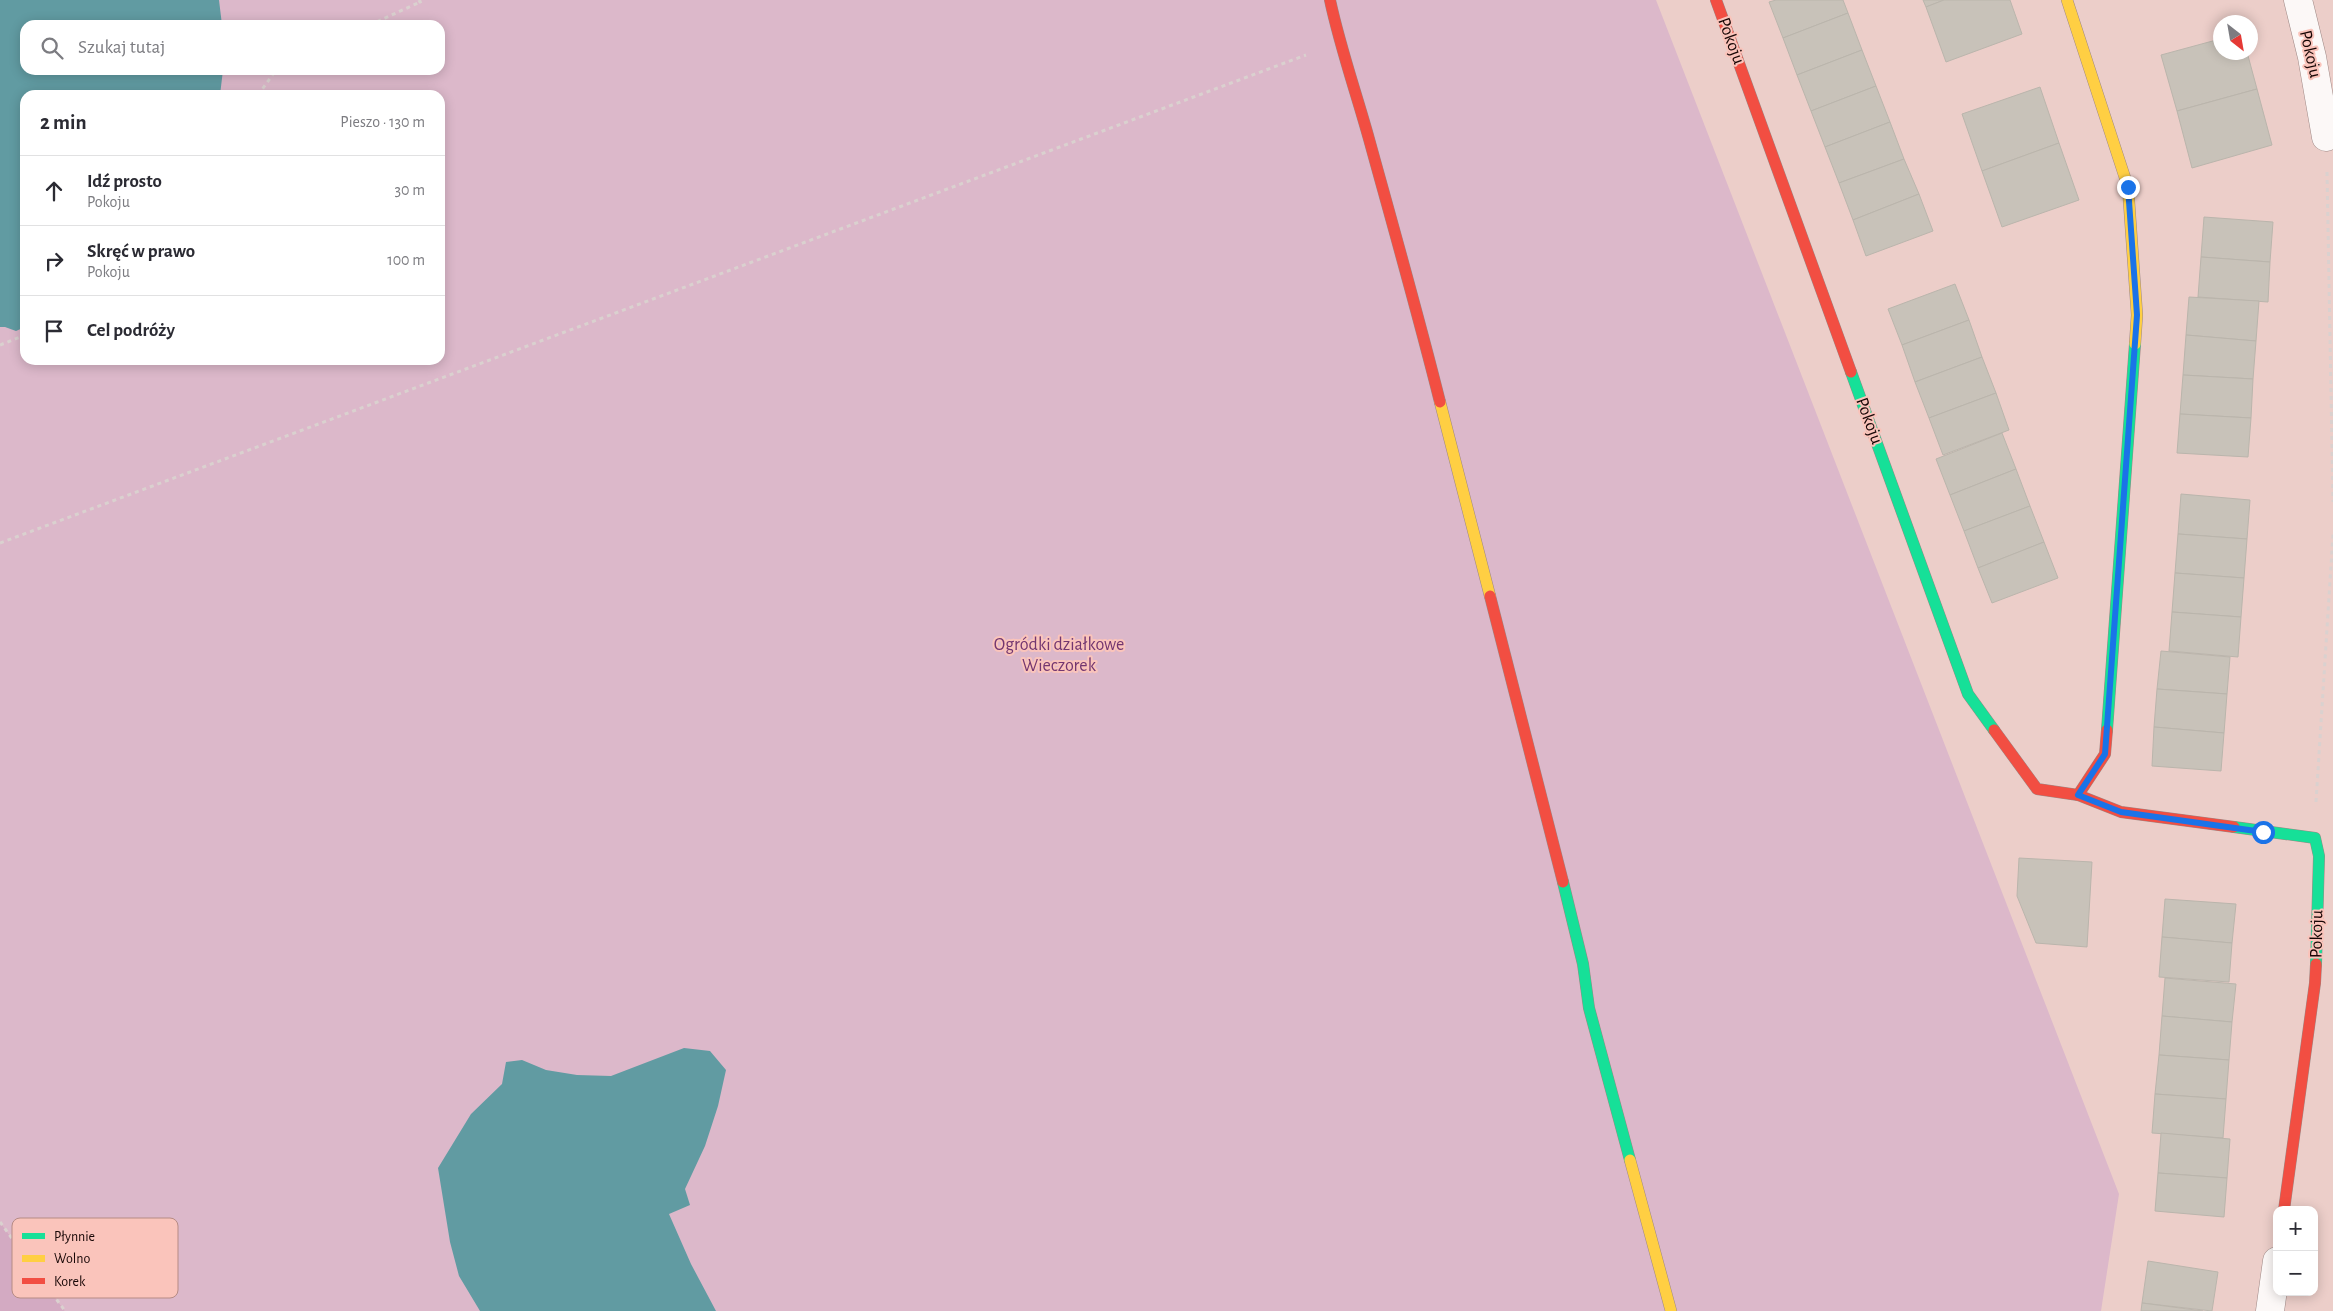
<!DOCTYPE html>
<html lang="pl">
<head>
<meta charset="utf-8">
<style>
	body { margin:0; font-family:"Alegreya Sans",sans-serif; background:#f7f7f7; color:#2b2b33 }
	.controls { position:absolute; right:15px; bottom:15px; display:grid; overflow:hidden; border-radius:10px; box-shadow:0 2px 12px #0003 }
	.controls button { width:45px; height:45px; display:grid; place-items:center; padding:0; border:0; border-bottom:1px solid #e1e1e2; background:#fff; color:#2b2b33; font:25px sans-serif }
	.compass { position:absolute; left:2213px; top:15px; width:45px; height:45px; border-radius:50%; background:#fff; box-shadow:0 2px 12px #0003; rotate:149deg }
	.stop { position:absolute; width:15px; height:15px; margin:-11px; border:4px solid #1a73e8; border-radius:50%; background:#fff }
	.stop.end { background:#1a73e8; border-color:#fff; box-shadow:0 1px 5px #0008 }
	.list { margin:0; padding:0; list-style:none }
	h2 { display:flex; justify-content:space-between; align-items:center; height:65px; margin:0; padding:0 20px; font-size:21px }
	h2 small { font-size:16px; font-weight:400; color:#7c7c81 }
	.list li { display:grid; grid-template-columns:32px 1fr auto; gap:15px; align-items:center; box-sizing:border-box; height:70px; padding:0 20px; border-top:1px solid #e1e1e2 }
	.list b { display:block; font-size:19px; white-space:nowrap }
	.list p { margin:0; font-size:16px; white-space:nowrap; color:#7c7c81 }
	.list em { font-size:16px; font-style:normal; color:#7c7c81 }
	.icon { flex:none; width:28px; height:28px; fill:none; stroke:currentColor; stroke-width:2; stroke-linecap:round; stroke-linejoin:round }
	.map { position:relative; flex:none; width:2333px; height:1311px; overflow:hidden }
	.search { position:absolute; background:#fff; box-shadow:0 2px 12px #0003; left:20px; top:20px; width:425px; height:55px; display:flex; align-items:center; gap:12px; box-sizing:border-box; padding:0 18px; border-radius:15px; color:#7c7c81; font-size:19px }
	.panel { position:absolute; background:#fff; box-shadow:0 2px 12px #0003; left:20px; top:90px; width:425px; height:275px; border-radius:15px }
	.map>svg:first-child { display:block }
	.green { fill:#dcb8ca; fill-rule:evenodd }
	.forest { fill:#d3aac2 }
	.water { fill:#619ba2 }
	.building { fill:#c8c2b9; stroke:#bab5ac }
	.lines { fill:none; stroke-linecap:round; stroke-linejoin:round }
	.street-casing { stroke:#9d8784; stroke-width:29 }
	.fast-casing { stroke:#9d8784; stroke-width:12 }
	.slow-casing { stroke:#9d8784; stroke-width:12 }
	.jam-casing { stroke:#9d8784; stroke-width:12 }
	.path { stroke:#dad1cf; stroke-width:3; stroke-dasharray:4 4; stroke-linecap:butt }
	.street { stroke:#fcf8f7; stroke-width:28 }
	.fast { stroke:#16e098; stroke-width:11 }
	.slow { stroke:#ffcf43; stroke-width:11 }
	.jam { stroke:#f24e42; stroke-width:11 }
	.route { stroke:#1a73e8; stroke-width:6 }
	.labels { text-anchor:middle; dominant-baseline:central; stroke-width:4; stroke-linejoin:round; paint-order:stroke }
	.street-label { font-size:18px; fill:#170605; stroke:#fac4bb }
	.park-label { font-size:18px; fill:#733670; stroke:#fac4bb }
	.key { fill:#fac4bb; stroke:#b68b84; stroke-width:1 }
	.key-label { font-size:14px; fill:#170605 }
</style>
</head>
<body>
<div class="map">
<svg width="2333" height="1311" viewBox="0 0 2333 1311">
	<rect width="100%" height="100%" fill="#eccec9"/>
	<path class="green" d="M 0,0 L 1656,0 L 2119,1194 L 2101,1311 L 65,1311 L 0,1222 ZM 25,25 L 440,25 L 440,70 L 25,70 ZM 25,95 L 440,95 L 440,360 L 25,360 Z"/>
	<polygon class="forest" points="0,1222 65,1311 0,1311"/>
	<g class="water">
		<polygon points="0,0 219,0 222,25 25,25 25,70 223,70 220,95 25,95 25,327 16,331 5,327 0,327"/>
		<polygon points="684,1048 710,1051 726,1070 718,1106 705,1146 685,1189 690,1205 669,1214 691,1264 716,1311 480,1311 459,1276 450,1242 438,1168 471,1114 502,1084 506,1062 522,1060 546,1070 577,1075 611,1076"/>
	</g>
	<g class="building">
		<polygon points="1776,0 1843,0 1848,13 1783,38 1769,2"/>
		<polygon points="1923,0 1944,0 1926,7"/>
		<polygon points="1944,0 2010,0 2022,34 1946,62 1926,7"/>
		<polygon points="1848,13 1862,50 1797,75 1783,38"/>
		<polygon points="2220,39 2220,52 2247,52 2257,89 2177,111 2161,55"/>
		<polygon points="1862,50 1876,86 1811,111 1797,75"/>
		<polygon points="1876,86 1890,122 1825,147 1811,111"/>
		<polygon points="2040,87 2059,143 1982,171 1962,114"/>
		<polygon points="2257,89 2272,145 2192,168 2177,111"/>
		<polygon points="1890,122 1904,159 1839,183 1825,147"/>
		<polygon points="2059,143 2079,200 2002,227 1982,171"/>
		<polygon points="1904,159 1919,194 1853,220 1839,183"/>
		<polygon points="1919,194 1933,231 1866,256 1853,220"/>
		<polygon points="2204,217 2273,222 2270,262 2201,257"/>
		<polygon points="2201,257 2270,262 2268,302 2198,297"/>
		<polygon points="1955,284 1969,320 1902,345 1888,309"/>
		<polygon points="2189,297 2259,301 2256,341 2186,335"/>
		<polygon points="1969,320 1982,357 1915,382 1902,345"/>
		<polygon points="2186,335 2256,341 2253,379 2183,375"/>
		<polygon points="1982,357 1996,393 1929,418 1915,382"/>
		<polygon points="2183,375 2253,379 2251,418 2180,414"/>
		<polygon points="1996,393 2009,430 1943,455 1929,418"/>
		<polygon points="2180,414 2251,418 2248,457 2177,453"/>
		<polygon points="2002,433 2016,469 1950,495 1936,459"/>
		<polygon points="2016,469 2030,506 1964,531 1950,495"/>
		<polygon points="2181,494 2250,500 2247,539 2178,534"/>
		<polygon points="2030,506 2044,542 1978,568 1964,531"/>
		<polygon points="2178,534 2247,539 2244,578 2175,573"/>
		<polygon points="2044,542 2058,578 1992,603 1978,568"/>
		<polygon points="2175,573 2244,578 2241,617 2172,612"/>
		<polygon points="2172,612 2241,617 2238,657 2169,651"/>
		<polygon points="2161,651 2230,657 2227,694 2157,689"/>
		<polygon points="2157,689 2227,694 2224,733 2154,727"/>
		<polygon points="2154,727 2224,733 2221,771 2152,766"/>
		<polygon points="2019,858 2092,862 2087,947 2036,943 2017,896"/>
		<polygon points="2165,899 2236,904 2232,943 2162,937"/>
		<polygon points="2162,937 2232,943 2229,982 2159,977"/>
		<polygon points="2165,978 2236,984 2232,1022 2162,1016"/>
		<polygon points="2162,1016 2232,1022 2229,1060 2159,1055"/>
		<polygon points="2159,1055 2229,1060 2226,1099 2155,1094"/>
		<polygon points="2155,1094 2226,1099 2223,1138 2152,1133"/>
		<polygon points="2161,1133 2230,1139 2227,1178 2158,1173"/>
		<polygon points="2158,1173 2227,1178 2224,1217 2155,1211"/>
		<polygon points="2148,1261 2218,1272 2212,1311 2142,1303"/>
		<polygon points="2142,1303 2203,1311 2141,1311"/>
	</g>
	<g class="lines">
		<g class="street-casing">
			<g id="street">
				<polyline points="2298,0 2312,57 2326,137"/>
				<polyline points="2270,1311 2277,1261"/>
			</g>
		</g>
		<g class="fast-casing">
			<g id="fast">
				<polyline points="1851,372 1968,694 1994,730"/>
				<polyline points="2107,730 2135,344"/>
				<polyline points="2234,827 2315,838 2319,856 2316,964"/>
				<polyline points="1563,882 1583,964 1589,1008 1630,1160"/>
			</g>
		</g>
		<g class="slow-casing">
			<g id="slow">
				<polyline points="2067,0 2128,187 2137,315 2135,344"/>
				<polyline points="1440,402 1490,596"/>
				<polyline points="1630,1160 1671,1311"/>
			</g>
		</g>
		<g class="jam-casing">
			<g id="jam">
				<path d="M 1330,0 C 1340,47 1356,92 1369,139 C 1393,226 1418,314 1440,402"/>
				<polyline points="1716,0 1851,372"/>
				<polyline points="1490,596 1563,882"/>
				<polyline points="1994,730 2037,789 2078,795 2121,812 2234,827"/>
				<polyline points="2078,795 2105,754 2107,730"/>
				<polyline points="2284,1210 2315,983 2316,964"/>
			</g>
		</g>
		<g class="path">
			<polyline points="419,0 420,2 425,0"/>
			<polyline points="370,25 420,2"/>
			<polyline points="258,95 276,70"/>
			<polyline points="2327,172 2333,502"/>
			<polyline points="0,345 25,335"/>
			<polyline points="0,543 1306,55"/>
			<polyline points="2316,802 2333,534"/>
			<polyline points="0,1222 65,1311"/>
		</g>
		<use href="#street" class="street"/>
		<use href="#fast" class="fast"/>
		<use href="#slow" class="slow"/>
		<use href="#jam" class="jam"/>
	</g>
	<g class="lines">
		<polyline class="route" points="2128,187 2137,315 2105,754 2078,795 2121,812 2263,832"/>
	</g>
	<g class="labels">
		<g class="street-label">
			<text transform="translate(1731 41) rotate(70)">Pokoju</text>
			<text transform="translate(2310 54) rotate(77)">Pokoju</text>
			<text transform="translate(1869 421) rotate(70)">Pokoju</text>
			<text transform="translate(2317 934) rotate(-89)">Pokoju</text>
		</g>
		<g class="park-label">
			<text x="1059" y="645">Ogródki działkowe<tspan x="1059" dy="21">Wieczorek</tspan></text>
		</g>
	</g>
	<rect x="12" y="1218" width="166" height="80" rx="8" class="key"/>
	<rect x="22" y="1233" width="23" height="6" fill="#16e098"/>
	<rect x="22" y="1255" width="23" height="7" fill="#ffcf43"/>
	<rect x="22" y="1278" width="23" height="6" fill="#f24e42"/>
	<g class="key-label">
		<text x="54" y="1241">Płynnie</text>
		<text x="54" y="1263">Wolno</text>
		<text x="54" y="1286">Korek</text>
	</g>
</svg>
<div class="controls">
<button>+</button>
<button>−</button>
</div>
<svg class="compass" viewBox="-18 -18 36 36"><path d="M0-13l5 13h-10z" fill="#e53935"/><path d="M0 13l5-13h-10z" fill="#7c7c81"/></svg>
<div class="stop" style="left:2263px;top:832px"></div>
<div class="stop end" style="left:2128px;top:187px"></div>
<div class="search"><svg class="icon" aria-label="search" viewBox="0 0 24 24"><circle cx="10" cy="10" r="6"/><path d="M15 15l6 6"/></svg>Szukaj tutaj</div>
<section class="panel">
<h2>2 min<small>Pieszo · 130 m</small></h2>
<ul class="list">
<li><svg class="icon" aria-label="ahead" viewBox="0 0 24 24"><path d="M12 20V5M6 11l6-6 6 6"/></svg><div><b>Idź prosto</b><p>Pokoju</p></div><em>30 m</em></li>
<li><svg class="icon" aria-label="right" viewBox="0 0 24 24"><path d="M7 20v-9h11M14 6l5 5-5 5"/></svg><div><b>Skręć w prawo</b><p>Pokoju</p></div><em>100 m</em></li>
<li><svg class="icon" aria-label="arrive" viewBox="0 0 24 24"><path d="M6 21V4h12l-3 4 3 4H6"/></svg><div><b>Cel podróży</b></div></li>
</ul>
</section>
</div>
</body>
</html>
